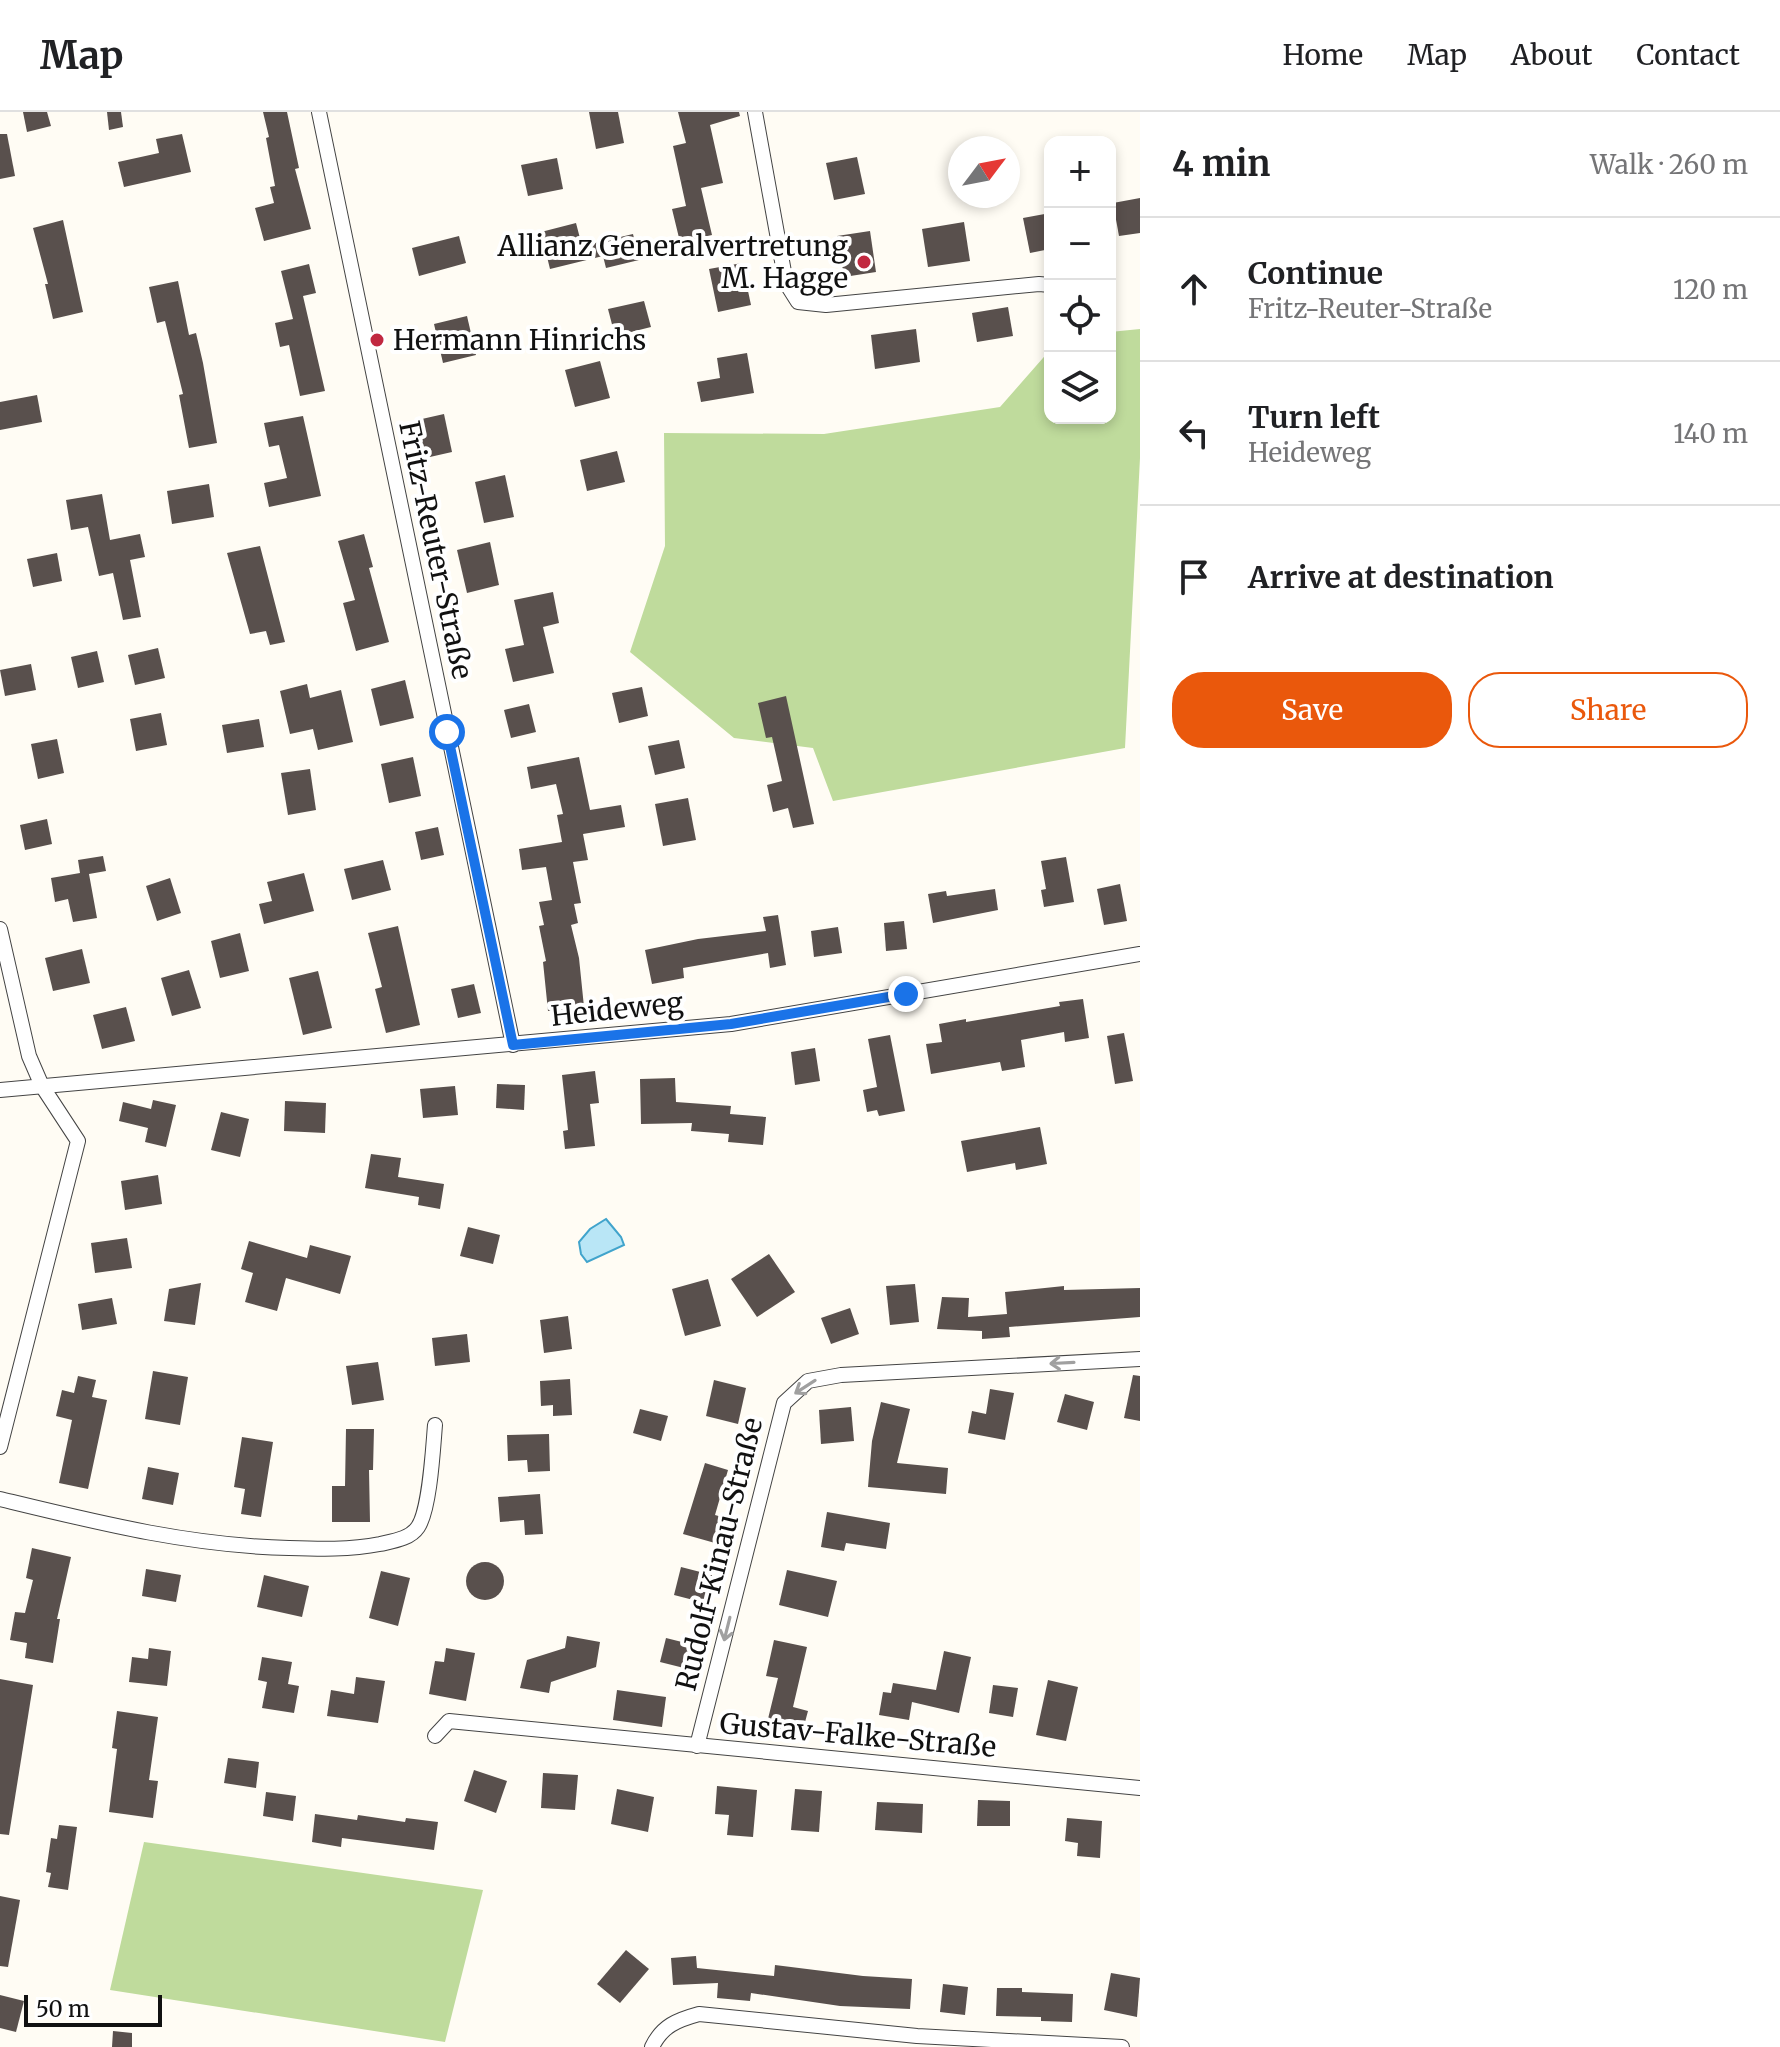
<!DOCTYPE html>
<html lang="en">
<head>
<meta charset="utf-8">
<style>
	body { margin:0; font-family:Merriweather,serif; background:#f2f2f2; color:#202124 }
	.controls { position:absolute; right:24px; top:24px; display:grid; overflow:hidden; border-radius:16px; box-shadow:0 4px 12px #0003 }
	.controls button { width:72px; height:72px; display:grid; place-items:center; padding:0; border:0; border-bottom:2px solid #e0e0e0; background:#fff; color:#202124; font:40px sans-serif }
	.compass { position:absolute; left:948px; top:24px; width:72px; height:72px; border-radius:50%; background:#fff; box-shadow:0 4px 12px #0003; rotate:58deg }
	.scale { position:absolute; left:24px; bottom:20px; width:138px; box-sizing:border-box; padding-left:8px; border:4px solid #111; border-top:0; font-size:22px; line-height:28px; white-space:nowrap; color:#111; -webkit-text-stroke:6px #fff; paint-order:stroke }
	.stop { position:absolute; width:24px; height:24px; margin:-18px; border:6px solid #1a73e8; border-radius:50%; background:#fff }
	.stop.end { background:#1a73e8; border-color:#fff; box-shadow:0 2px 8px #0008 }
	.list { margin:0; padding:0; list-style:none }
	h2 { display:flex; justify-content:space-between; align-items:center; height:104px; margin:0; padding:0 32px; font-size:34px }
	h2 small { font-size:26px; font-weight:400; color:#757577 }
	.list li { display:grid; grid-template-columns:52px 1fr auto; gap:24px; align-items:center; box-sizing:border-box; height:144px; padding:0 32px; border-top:2px solid #e0e0e0 }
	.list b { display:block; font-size:30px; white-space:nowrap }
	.list p { margin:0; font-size:26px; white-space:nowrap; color:#757577 }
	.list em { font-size:26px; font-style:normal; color:#757577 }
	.actions { display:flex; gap:16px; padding:24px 32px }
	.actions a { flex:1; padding:18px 0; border:2px solid #ea580c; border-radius:32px; text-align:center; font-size:28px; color:#ea580c }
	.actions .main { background:#ea580c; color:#fff }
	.icon { flex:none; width:44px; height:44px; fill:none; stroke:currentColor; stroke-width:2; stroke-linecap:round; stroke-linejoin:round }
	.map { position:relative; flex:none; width:1140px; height:1935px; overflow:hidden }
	header { display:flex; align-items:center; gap:48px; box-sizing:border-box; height:112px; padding:0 40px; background:#fff; border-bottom:2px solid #e0e0e0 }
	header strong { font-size:38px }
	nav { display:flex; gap:44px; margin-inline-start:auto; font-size:28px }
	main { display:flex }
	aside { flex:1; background:#fff }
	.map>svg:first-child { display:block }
	.forest { fill:#bfdb9c }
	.water { fill:#b9e6f6; stroke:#41a4cc; stroke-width:2 }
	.building { fill:#59504d }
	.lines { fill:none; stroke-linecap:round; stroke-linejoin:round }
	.street-casing { stroke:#444; stroke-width:16 }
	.street { stroke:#fff; stroke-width:14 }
	.oneway { stroke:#a0a0a0 }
	.route { stroke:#1a73e8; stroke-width:10 }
	.poi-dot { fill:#c12840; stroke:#fff; stroke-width:3 }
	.labels { text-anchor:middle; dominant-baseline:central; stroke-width:8; stroke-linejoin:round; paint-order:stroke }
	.poi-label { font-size:28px; fill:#111; stroke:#fff; text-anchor:end }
	.street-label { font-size:28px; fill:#111; stroke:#fff }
</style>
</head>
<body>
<header>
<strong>Map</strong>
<nav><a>Home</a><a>Map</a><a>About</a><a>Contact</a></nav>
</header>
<main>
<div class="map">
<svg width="1140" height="1935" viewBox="0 0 1140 1935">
	<rect width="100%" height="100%" fill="#fffcf4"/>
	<g class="forest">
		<polygon points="1140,217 1140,346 1125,636 833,689 813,636 734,626 630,540 665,434 664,321 824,322 1000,295 1050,238 1050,306 1110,306 1110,220"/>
		<polygon points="144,1730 483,1778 445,1930 110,1878"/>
	</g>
	<polygon class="water" points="606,1107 621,1125 624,1133 587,1150 581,1142 579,1130 590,1117"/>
	<g class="building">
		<polygon points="23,0 47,0 51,14 27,20"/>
		<polygon points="107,0 121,0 123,15 109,18"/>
		<polygon points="263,0 287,0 299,56 295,57 311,117 264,129 255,96 274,91 270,75 275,74 266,26 269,25"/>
		<polygon points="589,0 618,0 624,31 596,37"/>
		<polygon points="678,0 739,0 740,4 710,13 723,71 701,76 712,123 680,130 672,97 686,94 673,34 686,31"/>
		<polygon points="0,22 7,22 15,64 0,67"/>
		<polygon points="182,22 191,60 124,75 118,50 159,41 156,27"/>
		<polygon points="857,45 865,82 834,88 826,51"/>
		<polygon points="557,46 563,77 528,84 521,53"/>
		<polygon points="1140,86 1140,121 1119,124 1113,91"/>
		<polygon points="1050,101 1050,137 1030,141 1023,106"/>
		<polygon points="63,108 83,200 53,207 45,172 48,172 33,116"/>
		<polygon points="964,110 970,149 928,155 922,117"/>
		<polygon points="576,111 582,134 633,122 639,148 606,156 603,144 550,157 541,120"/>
		<polygon points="870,119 876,160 844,165 837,124"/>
		<polygon points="459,124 466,151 419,164 412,136"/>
		<polygon points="742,151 751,193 718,200 709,157"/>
		<polygon points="309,152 316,181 303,184 325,279 300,284 289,233 280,235 275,211 293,207 281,159"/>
		<polygon points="178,169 189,223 196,221 203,251 217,331 189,336 179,283 183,282 165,209 157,211 149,175"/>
		<polygon points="644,189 651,215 615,224 608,197"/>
		<polygon points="1008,195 1013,224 977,230 972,201"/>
		<polygon points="467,204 476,243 443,251 434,212"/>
		<polygon points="916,217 920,250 875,257 871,223"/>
		<polygon points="747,241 754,281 701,290 697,270 720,266 717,246"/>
		<polygon points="600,249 610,286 575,295 565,258"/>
		<polygon points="37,283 42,310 0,318 0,290"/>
		<polygon points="444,302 452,340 421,347 413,309"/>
		<polygon points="303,304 321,384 269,395 264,371 287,366 279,333 269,335 264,311"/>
		<polygon points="617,339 625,370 587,379 580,348"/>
		<polygon points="505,363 514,405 484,411 475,370"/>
		<polygon points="209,372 214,405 172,412 167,379"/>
		<polygon points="102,382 110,428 140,422 145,445 130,448 141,505 123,508 113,461 99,464 88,415 71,418 66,388"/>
		<polygon points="364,422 373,455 369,456 389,530 356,539 343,491 355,488 338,429"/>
		<polygon points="490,430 499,473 467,481 457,438"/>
		<polygon points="260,434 285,530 270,533 266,519 250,522 227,441"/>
		<polygon points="57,441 62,469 33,475 27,447"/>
		<polygon points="553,480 559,511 543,515 554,561 513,570 505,537 524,533 514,488"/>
		<polygon points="158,536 165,566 135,573 128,543"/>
		<polygon points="97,539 104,570 78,576 71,545"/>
		<polygon points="31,552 36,578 5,584 0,558"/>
		<polygon points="405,568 414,606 380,614 371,577"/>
		<polygon points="307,572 310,586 341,578 353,630 318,638 313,617 290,622 280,579"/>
		<polygon points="642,575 648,604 619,611 612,581"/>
		<polygon points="786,584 814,712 793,716 788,696 773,700 767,673 782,669 772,625 766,626 758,591"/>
		<polygon points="529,592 536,620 511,626 504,598"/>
		<polygon points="161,601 167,633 136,639 130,607"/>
		<polygon points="259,607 264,635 227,641 222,613"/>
		<polygon points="57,627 64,661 38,667 31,632"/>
		<polygon points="679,628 685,656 655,663 648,634"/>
		<polygon points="413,645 421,684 389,691 381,652"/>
		<polygon points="579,645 590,698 621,693 625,715 583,722 588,748 573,750 581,791 574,792 578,811 571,813 579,846 584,895 548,899 543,850 546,849 539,814 544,813 539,790 552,788 546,755 522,758 519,737 562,730 557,703 563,702 556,672 531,677 527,655"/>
		<polygon points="310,657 316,698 288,703 281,661"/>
		<polygon points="688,686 696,728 663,734 655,692"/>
		<polygon points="47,707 52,732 25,738 20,713"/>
		<polygon points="438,715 444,743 421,748 415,720"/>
		<polygon points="103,744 106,759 89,762 97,806 73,810 68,787 55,790 51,766 80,761 78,748"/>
		<polygon points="1066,745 1074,790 1044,795 1041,778 1046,777 1041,749"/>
		<polygon points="383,748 391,778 352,788 344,757"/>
		<polygon points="304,761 314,799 264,812 259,792 272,789 267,770"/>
		<polygon points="170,766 181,801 157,809 146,774"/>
		<polygon points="1120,772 1127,809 1104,813 1097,777"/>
		<polygon points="995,777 998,798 933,811 928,782 946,779 947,784"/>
		<polygon points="778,803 786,853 770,856 768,841 683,856 684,866 652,872 645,838 698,827 766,819 763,805"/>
		<polygon points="904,809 907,837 886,839 884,811"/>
		<polygon points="398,814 420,913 386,921 375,877 382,875 368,821"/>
		<polygon points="838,815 842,841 814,845 811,819"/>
		<polygon points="240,821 249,859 220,866 211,829"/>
		<polygon points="82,837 90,871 53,879 45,846"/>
		<polygon points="189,858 201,896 172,904 161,866"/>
		<polygon points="318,859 332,916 303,923 289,866"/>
		<polygon points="474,872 481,901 458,906 451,877"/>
		<polygon points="1083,887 1089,926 1065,930 1064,920 1021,928 1025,955 1002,959 1000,950 931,962 926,932 942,930 939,912 966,907 966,910 1060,894 1059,890"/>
		<polygon points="126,895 135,929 102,937 93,903"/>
		<polygon points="1124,921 1133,969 1115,972 1107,924"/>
		<polygon points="890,923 905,999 879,1004 877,998 867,1000 863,978 877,975 868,927"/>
		<polygon points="815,936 820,969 795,973 791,940"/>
		<polygon points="595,959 599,991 590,992 595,1034 565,1037 563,1019 568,1018 562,963"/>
		<polygon points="675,966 676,990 731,994 730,1002 766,1005 763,1033 728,1030 729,1022 691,1019 692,1011 641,1012 640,967"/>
		<polygon points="497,972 525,973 524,998 496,996"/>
		<polygon points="455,974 458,1003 423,1006 420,977"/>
		<polygon points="153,988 176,993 166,1035 145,1030 148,1016 119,1009 123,990 151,997"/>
		<polygon points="285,989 326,991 325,1021 284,1019"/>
		<polygon points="221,1000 249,1007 240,1045 211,1038"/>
		<polygon points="1040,1015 1047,1052 1016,1058 1015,1051 967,1060 961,1029"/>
		<polygon points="371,1042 401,1046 398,1065 444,1072 440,1097 418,1093 419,1085 365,1076"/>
		<polygon points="158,1063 162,1092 125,1098 121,1069"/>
		<polygon points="468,1115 500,1123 493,1152 460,1144"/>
		<polygon points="127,1126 132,1156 95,1161 91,1131"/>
		<polygon points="249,1129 307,1146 310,1133 351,1144 340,1182 286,1166 277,1199 245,1190 253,1161 241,1157"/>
		<polygon points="769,1142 795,1180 757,1205 731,1167"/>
		<polygon points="708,1167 721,1214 685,1224 672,1177"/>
		<polygon points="201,1171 195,1213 164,1209 169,1177"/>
		<polygon points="915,1172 919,1210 890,1213 886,1174"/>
		<polygon points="1064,1174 1064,1178 1140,1176 1140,1205 1009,1215 1010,1225 982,1227 982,1219 937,1217 942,1185 969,1186 968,1205 1007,1202 1005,1180"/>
		<polygon points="112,1186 117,1212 82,1218 78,1192"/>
		<polygon points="850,1196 859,1222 831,1232 821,1206"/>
		<polygon points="568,1204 572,1237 544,1241 540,1208"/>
		<polygon points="467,1222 470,1250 435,1254 432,1226"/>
		<polygon points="378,1250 384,1288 352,1293 346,1254"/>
		<polygon points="153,1259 188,1265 180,1313 145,1307"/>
		<polygon points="1133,1263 1140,1264 1140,1309 1124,1306"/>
		<polygon points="78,1264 96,1268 92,1285 107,1288 88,1377 59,1371 72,1308 56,1304 62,1278 74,1281"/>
		<polygon points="570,1267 572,1303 553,1304 553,1293 541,1294 540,1269"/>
		<polygon points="714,1268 746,1276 738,1312 706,1304"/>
		<polygon points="990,1277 1014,1281 1005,1328 968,1321 972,1299 986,1302"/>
		<polygon points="1065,1282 1094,1290 1087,1318 1057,1310"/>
		<polygon points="881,1290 910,1297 897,1351 948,1356 946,1382 868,1375 872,1329"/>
		<polygon points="851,1295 854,1329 821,1332 819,1298"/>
		<polygon points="640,1297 668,1304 661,1329 633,1321"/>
		<polygon points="346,1317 374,1317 373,1358 369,1358 370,1410 332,1410 332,1374 345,1374"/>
		<polygon points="549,1322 550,1359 528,1360 527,1348 508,1349 507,1323"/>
		<polygon points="242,1325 273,1330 261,1405 241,1402 245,1377 234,1375"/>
		<polygon points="705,1351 728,1358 715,1403 722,1405 715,1431 683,1422"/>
		<polygon points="148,1355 179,1361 173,1393 142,1387"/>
		<polygon points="540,1382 543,1422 525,1423 524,1408 500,1410 498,1385"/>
		<polygon points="827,1400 890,1411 886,1437 846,1431 844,1439 821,1435"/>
		<polygon points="32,1436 71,1445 57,1507 60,1507 53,1551 25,1546 27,1531 10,1528 15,1500 25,1501 33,1468 26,1466"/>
		<circle cx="485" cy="1469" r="19"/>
		<polygon points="681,1455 712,1463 705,1491 674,1483"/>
		<polygon points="146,1457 181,1463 176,1490 142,1484"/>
		<polygon points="787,1458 837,1469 828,1505 779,1493"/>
		<polygon points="381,1459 410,1466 398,1514 369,1506"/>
		<polygon points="264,1463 309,1474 302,1505 257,1495"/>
		<polygon points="567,1524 600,1530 596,1555 551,1570 549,1581 520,1576 527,1548 565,1536"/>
		<polygon points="666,1526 698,1534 692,1558 660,1550"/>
		<polygon points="774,1528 807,1535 793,1595 808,1599 801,1625 766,1615 778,1566 766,1564"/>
		<polygon points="149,1536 171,1539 167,1574 129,1570 132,1545 148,1547"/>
		<polygon points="446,1536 475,1541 466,1589 429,1582 435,1549 444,1550"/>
		<polygon points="944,1539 971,1545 959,1601 912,1590 909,1608 879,1603 883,1580 891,1581 893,1571 936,1578"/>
		<polygon points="262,1545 292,1550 288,1572 299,1574 294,1601 262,1596 267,1570 258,1568"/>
		<polygon points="356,1565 385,1569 378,1611 327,1604 331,1578 354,1582"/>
		<polygon points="0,1567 33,1573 9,1723 0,1722"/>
		<polygon points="1048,1568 1078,1575 1066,1629 1036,1623"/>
		<polygon points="993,1573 1018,1576 1013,1605 989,1601"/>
		<polygon points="617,1578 666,1585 662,1615 613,1608"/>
		<polygon points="117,1599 158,1605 149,1668 158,1669 153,1706 109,1700 117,1637 112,1636"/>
		<polygon points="228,1646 259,1650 256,1676 224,1671"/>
		<polygon points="474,1658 507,1669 496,1701 464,1689"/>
		<polygon points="543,1661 578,1663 575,1698 541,1696"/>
		<polygon points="717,1674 757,1678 753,1725 727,1723 729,1703 715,1702"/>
		<polygon points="617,1677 654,1685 648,1720 611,1712"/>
		<polygon points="795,1677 822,1679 819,1720 791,1718"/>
		<polygon points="266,1680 296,1684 293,1709 263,1704"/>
		<polygon points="978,1688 1010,1689 1010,1714 977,1714"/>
		<polygon points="877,1690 923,1692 922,1721 875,1718"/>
		<polygon points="315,1702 357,1708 358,1703 405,1710 406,1706 438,1710 434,1738 342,1726 341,1735 312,1730"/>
		<polygon points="1067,1706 1102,1709 1100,1746 1077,1744 1078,1731 1065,1729"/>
		<polygon points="59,1713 77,1715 68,1778 48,1775 51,1761 46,1760 51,1726 57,1727"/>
		<polygon points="0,1784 20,1788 8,1855 0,1854"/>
		<polygon points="626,1838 649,1857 620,1891 597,1872"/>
		<polygon points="696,1844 697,1856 774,1864 775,1853 863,1864 912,1867 910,1897 840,1894 751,1881 750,1889 717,1886 718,1871 673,1873 671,1846"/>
		<polygon points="1111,1861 1140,1866 1137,1905 1104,1898"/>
		<polygon points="943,1872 968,1875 965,1903 940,1900"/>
		<polygon points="997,1876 1022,1876 1022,1880 1073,1882 1072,1910 1041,1909 1041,1905 996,1904"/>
		<polygon points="0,1883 24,1889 16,1920 0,1916"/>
		<polygon points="113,1919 132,1921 132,1935 112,1935"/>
	</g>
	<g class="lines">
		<g class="street-casing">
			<g id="street">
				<polyline points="319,0 513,933"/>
				<polyline points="755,0 786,171 798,190 826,193 1039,172 1050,173"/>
				<polyline points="0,817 29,944 42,974 78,1029 0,1335"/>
				<polyline points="0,978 731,912 1140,842"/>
				<path d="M 0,1387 C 95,1410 190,1434 289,1436 C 319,1437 350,1438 380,1432 C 393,1429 410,1427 418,1415 C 430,1397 433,1336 435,1313"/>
				<polyline points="435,1624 449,1609 1140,1676"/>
				<polyline points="697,1634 784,1291 808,1269 841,1263 1140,1247"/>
				<path d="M 652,1935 C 662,1914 677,1908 699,1902 L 917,1924 L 1122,1935"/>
			</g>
		</g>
		<use href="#street" class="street"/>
	</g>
	<defs><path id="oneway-shaft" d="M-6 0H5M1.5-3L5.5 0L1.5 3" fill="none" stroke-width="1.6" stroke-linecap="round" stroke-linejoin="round" transform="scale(2)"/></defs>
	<g class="oneway">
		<use href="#oneway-shaft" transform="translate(1062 1251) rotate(177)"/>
		<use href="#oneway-shaft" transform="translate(805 1275) rotate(147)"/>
		<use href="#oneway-shaft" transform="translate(727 1517) rotate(104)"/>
	</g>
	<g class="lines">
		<polyline class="route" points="447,620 513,933 731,912 906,882"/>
	</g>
	<g class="poi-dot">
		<circle cx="864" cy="150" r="8"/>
		<circle cx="377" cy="228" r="8"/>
	</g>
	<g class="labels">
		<g class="poi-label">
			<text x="848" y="134">Allianz Generalvertretung<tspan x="848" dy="32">M. Hagge</tspan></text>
			<text x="393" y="228" text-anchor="start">Hermann Hinrichs</text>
		</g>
		<g class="street-label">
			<text transform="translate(436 438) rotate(78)">Fritz-Reuter-Straße</text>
			<text transform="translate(617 897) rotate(-6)">Heideweg</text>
			<text transform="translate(719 1442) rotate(-76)">Rudolf-Kinau-Straße</text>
			<text transform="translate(858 1623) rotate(5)">Gustav-Falke-Straße</text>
		</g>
	</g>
</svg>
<div class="controls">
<button>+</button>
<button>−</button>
<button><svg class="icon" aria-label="locate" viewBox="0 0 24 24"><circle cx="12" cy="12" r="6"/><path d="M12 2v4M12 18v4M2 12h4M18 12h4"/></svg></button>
<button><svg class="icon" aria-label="layers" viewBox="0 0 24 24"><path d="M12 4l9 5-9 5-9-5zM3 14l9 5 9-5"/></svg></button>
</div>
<svg class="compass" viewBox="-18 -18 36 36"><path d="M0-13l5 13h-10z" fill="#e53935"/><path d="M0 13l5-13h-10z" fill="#757577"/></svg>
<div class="scale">50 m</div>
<div class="stop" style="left:447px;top:620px"></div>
<div class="stop end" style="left:906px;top:882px"></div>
</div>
<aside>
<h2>4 min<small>Walk · 260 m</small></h2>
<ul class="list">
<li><svg class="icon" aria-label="ahead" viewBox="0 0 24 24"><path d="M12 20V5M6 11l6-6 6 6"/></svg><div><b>Continue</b><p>Fritz-Reuter-Straße</p></div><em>120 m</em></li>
<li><svg class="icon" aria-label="left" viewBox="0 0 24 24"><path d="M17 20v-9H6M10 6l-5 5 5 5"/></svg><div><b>Turn left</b><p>Heideweg</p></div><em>140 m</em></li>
<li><svg class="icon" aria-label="arrive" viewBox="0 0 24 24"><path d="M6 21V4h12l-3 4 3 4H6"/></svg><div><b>Arrive at destination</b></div></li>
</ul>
<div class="actions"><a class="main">Save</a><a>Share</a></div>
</aside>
</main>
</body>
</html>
